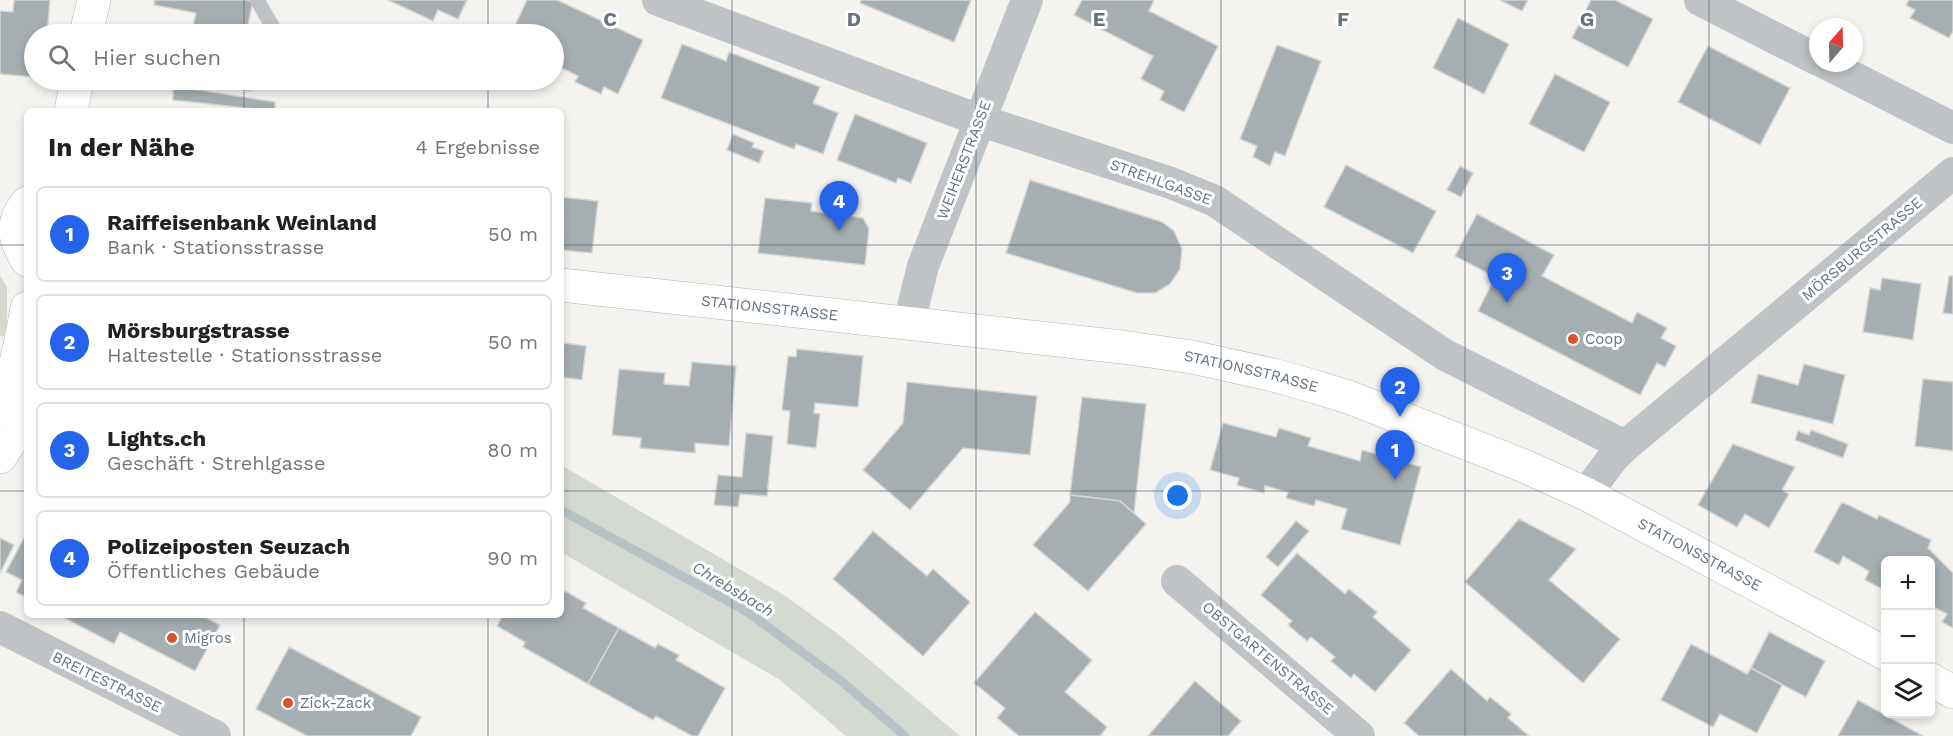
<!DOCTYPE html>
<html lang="de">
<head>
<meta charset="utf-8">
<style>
	body { margin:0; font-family:"Work Sans",sans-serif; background:#f2f2f2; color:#202124 }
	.controls { position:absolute; right:18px; bottom:18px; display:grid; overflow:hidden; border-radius:9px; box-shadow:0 3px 9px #0003 }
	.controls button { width:54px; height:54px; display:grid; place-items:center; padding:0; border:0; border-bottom:2px solid #e0e0e0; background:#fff; color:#202124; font:30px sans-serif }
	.compass { position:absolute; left:1809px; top:18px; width:54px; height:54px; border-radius:50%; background:#fff; box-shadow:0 3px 9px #0003; rotate:20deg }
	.you { position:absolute; left:1178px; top:496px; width:21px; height:21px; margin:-15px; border:4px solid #fff; border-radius:50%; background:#1a73e8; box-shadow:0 0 0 9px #1a73e833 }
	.badge { display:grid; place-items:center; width:39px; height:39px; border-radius:50%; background:#2563eb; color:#fff; font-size:20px; font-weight:700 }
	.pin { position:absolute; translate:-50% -50px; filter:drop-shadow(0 2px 3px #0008) }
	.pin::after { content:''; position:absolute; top:32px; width:21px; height:18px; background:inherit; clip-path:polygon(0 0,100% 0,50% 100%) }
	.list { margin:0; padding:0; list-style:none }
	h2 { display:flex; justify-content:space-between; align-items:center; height:78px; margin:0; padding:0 24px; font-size:26px }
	h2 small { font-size:20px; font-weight:400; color:#757577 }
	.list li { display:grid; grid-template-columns:39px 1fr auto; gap:18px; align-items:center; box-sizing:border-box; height:96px; margin:0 12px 12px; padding:0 12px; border:2px solid #e0e0e0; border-radius:9px }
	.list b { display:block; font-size:22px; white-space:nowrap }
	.list p { margin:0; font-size:20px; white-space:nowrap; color:#757577 }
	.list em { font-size:20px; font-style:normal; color:#757577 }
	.icon { flex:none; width:33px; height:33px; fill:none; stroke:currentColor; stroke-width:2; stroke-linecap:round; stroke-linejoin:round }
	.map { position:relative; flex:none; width:1953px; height:736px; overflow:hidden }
	.search { position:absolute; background:#fff; box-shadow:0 3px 9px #0003; left:24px; top:24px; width:540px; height:66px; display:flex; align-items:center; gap:15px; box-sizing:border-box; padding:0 21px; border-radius:33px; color:#757577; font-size:22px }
	.panel { position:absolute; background:#fff; box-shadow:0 3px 9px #0003; left:24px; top:108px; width:540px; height:510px; border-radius:9px }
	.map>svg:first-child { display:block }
	.green { fill:#d4dad1 }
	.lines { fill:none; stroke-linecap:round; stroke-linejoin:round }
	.stream { stroke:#b6c2c6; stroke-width:9 }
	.building { fill:#a6aeb2; stroke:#d5d5d2; stroke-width:1.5 }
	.secondary-casing { stroke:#b2b6ba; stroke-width:34 }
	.service { stroke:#bfc3c6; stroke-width:15 }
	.minor { stroke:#bfc3c6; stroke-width:32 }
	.secondary { stroke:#fff; stroke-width:33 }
	.grid { fill:none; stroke:#64737f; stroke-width:1.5; stroke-opacity:0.55 }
	.poi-dot { fill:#d7522d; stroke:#fff; stroke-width:2 }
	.labels { text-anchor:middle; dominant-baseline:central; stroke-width:6; stroke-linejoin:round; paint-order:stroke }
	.street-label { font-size:15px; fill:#64737f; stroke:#fff }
	.poi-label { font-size:15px; fill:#64737f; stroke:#fff; text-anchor:start }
	.water-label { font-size:16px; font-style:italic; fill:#60757c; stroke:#fff }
	.grid-label { font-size:20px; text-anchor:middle; font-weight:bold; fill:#64737f; stroke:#fff; stroke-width:6; stroke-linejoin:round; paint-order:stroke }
</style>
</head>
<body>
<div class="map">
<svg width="1953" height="736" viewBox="0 0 1953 736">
	<rect width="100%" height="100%" fill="#f4f3f0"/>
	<g class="green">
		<polygon points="0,276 7,287 7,337 0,336"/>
		<polygon points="561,465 784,595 842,637 960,736 846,736 780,680 561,552"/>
	</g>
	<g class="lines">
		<polyline class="stream" points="561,510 746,611 840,680 905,736"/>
	</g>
	<g class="building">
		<polygon points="14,0 50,0 47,34 34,34 34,77 0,74 0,11 13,12"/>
		<polygon points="155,0 246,0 253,1 246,34 191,34 196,13 154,5"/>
		<polygon points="388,0 467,0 458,19 438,10 433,21"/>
		<polygon points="527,0 557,0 643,40 618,94 604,87 601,94 575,82 578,76 554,64 554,34 511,34"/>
		<polygon points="861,0 971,0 954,42 860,3"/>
		<polygon points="1082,0 1154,0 1149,11 1218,46 1184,112 1160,100 1164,91 1141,79 1153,56 1074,15"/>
		<polygon points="1500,0 1528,0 1522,11"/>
		<polygon points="1591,0 1615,0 1653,19 1628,67 1572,38"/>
		<polygon points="1909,0 1953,0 1953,31 1949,38 1910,18 1915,10 1906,5"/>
		<polygon points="1458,18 1509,44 1484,94 1433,68"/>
		<polygon points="682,44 726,61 729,52 820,87 813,103 838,113 823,154 796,144 794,149 661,98"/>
		<polygon points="1277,45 1321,61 1285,156 1275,152 1270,166 1253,157 1257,146 1240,139"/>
		<polygon points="1708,46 1790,88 1760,145 1678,102"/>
		<polygon points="1555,74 1610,102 1584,152 1529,124"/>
		<polygon points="197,80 254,80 251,91"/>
		<polygon points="173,86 275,102 275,111 173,100"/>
		<polygon points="855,114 927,143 911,183 898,178 896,183 837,160"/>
		<polygon points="733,134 754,143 752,147 764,151 759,163 727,150"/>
		<polygon points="1346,165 1436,211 1413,253 1324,207"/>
		<polygon points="1460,166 1473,173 1461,197 1447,190"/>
		<polygon points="1030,180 1162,222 1174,231 1182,249 1180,269 1170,284 1155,293 1137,293 1006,253"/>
		<polygon points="561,197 598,201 592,253 561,250"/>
		<polygon points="765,198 812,203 811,211 863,218 869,229 865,265 758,253"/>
		<polygon points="1477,214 1554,255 1542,276 1632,323 1637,312 1667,328 1661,338 1676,346 1665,367 1657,363 1640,395 1478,311 1495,277 1455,256"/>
		<polygon points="1949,276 1953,276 1953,314 1943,313"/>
		<polygon points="1882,278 1921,284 1913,340 1863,332 1870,288 1880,290"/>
		<polygon points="564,343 586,346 582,380 561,377"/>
		<polygon points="797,349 863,356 858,407 815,403 814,413 820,414 816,448 787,444 790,411 782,410 788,356 796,357"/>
		<polygon points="692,362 736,366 729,446 695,443 695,453 640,448 641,438 612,435 619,369 665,373 664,384 689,386"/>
		<polygon points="1804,364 1845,375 1833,424 1751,403 1758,374 1798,385"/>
		<polygon points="1923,379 1953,382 1953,451 1915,446"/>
		<polygon points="907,382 1037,396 1030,455 963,448 910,510 863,470 903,423"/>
		<polygon points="1082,397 1146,404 1134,513 1120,501 1070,495"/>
		<polygon points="1223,423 1276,437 1279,428 1311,438 1308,446 1360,461 1362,450 1421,467 1400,545 1341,529 1347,509 1316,500 1314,506 1286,498 1288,492 1265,486 1264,493 1237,485 1239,478 1210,470"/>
		<polygon points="1811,430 1848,444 1843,458 1795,440 1798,431 1809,435"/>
		<polygon points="746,433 773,436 767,496 740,494 738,507 714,505 718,475 742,477"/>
		<polygon points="1733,444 1795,467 1782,490 1789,494 1769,528 1745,514 1737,527 1698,505"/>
		<polygon points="1070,495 1120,501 1146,524 1088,591 1033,545 1070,502"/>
		<polygon points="1842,502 1877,519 1879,515 1931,540 1928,548 1953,573 1953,628 1942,622 1947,614 1930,605 1930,560 1886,560 1886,591 1865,580 1869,571 1843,556 1839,565 1814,552"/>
		<polygon points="1519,519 1576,549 1549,580 1620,639 1583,683 1465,582"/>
		<polygon points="1296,521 1309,531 1278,567 1266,557"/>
		<polygon points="873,531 927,576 933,569 970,602 923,656 833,579"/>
		<polygon points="27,532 27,598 16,592 22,580 6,572"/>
		<polygon points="0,538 14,545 0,573"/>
		<polygon points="1297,553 1345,594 1349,589 1377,612 1373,617 1411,650 1375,692 1354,674 1351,678 1331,661 1335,657 1311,637 1307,641 1288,625 1292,621 1261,595"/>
		<polygon points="565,591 586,603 583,608 619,628 588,684 523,647 525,642 497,626 503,615 561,615 561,596"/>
		<polygon points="1035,612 1092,660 1065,692 1107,727 1100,736 1019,736 997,718 1005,708 974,683"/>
		<polygon points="59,615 201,615 220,625 195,671 120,632 114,644"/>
		<polygon points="619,628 655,648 658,644 679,655 676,660 725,688 698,736 692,736 656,716 653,720 588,684"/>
		<polygon points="1769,632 1825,661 1806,697 1751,668"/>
		<polygon points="1691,644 1747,674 1751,668 1782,685 1757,733 1720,714 1713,727 1661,700"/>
		<polygon points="289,647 421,717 411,736 307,736 256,709"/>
		<polygon points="1451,669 1487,701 1490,697 1511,714 1508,718 1529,736 1419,736 1404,723"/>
		<polygon points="1195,681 1241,721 1228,736 1148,736"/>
		<polygon points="1858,700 1923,736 1838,736"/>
	</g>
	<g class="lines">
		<g class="secondary-casing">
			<g id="secondary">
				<polyline points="86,34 94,0"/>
				<polyline points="71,111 77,80"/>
				<path d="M 27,203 C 10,224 14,239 27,260"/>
				<path id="s1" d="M 561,285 L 1122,347 L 1192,357 L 1273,375 L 1316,387 L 1351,398 L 1524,466 L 1586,494 L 1886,654"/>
				<path d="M 0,408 C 15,375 21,343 27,308"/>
				<polyline points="0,457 10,442 27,408"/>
				<polyline points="1930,679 1953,692"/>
			</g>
		</g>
		<polyline class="service" points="257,0 277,34"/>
		<g class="minor">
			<polyline points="658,0 979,120 1171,183 1215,201 1445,355 1625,446"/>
			<polyline points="1700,0 1818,60"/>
			<polyline points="1825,63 1953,128"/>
			<polyline points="909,323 923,266 1027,0"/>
			<polyline points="1586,494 1612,459 1625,446 1953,173"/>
			<polyline points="1177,581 1359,736"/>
			<polyline points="0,627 215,736"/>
		</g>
		<use href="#secondary" class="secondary"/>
	</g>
	<path class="grid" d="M 244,0 L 244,34M 488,0 L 488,34M 732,0 L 732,736M 976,0 L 976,736M 1221,0 L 1221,736M 1465,0 L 1465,736M 1709,0 L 1709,736M 244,80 L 244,111M 488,80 L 488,111M 0,245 L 27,245M 561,245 L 1953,245M 0,491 L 27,491M 561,491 L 1953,491M 244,615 L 244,736M 488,615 L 488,736"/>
	<g class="poi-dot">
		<circle cx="1573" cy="339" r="6"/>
		<circle cx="172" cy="638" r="6"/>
		<circle cx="288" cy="703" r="6"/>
	</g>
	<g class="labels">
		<g class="street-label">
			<text transform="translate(964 160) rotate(-69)">WEIHERSTRASSE</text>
			<text transform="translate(1161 182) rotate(20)">STREHLGASSE</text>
			<text transform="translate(1862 249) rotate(-40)">MÖRSBURGSTRASSE</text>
			<text stroke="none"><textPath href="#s1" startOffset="210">STATIONSSTRASSE</textPath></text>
			<text stroke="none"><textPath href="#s1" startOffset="696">STATIONSSTRASSE</textPath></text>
			<text stroke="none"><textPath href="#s1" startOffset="1182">STATIONSSTRASSE</textPath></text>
			<text transform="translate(1268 658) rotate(40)">OBSTGARTENSTRASSE</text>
			<text transform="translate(107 682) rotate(26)">BREITESTRASSE</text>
		</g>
		<g class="poi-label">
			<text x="1585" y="339">Coop</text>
			<text x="184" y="638">Migros</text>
			<text x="300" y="703">Zick-Zack</text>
		</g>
		<g class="water-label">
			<text transform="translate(733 589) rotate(31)">Chrebsbach</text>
		</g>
	</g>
	<g class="grid-label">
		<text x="610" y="26">C</text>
		<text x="854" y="26">D</text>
		<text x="1099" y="26">E</text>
		<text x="1343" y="26">F</text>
		<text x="1587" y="26">G</text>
	</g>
</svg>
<div class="controls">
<button>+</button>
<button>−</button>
<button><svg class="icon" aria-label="layers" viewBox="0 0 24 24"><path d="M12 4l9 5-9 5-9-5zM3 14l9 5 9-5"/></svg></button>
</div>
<svg class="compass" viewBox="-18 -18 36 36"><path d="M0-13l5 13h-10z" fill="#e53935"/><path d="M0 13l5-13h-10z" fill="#757577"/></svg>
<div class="you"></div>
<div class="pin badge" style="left:1395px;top:480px">1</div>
<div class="pin badge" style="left:1400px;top:417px">2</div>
<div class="pin badge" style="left:1507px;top:303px">3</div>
<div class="pin badge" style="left:839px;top:231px">4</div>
<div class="search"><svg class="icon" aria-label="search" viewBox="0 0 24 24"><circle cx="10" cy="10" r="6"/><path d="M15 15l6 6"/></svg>Hier suchen</div>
<section class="panel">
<h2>In der Nähe<small>4 Ergebnisse</small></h2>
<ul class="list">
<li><span class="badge">1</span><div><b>Raiffeisenbank Weinland</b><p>Bank · Stationsstrasse</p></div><em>50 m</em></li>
<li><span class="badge">2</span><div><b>Mörsburgstrasse</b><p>Haltestelle · Stationsstrasse</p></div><em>50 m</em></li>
<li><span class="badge">3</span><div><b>Lights.ch</b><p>Geschäft · Strehlgasse</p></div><em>80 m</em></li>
<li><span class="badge">4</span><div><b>Polizeiposten Seuzach</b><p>Öffentliches Gebäude</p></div><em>90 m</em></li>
</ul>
</section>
</div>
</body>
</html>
